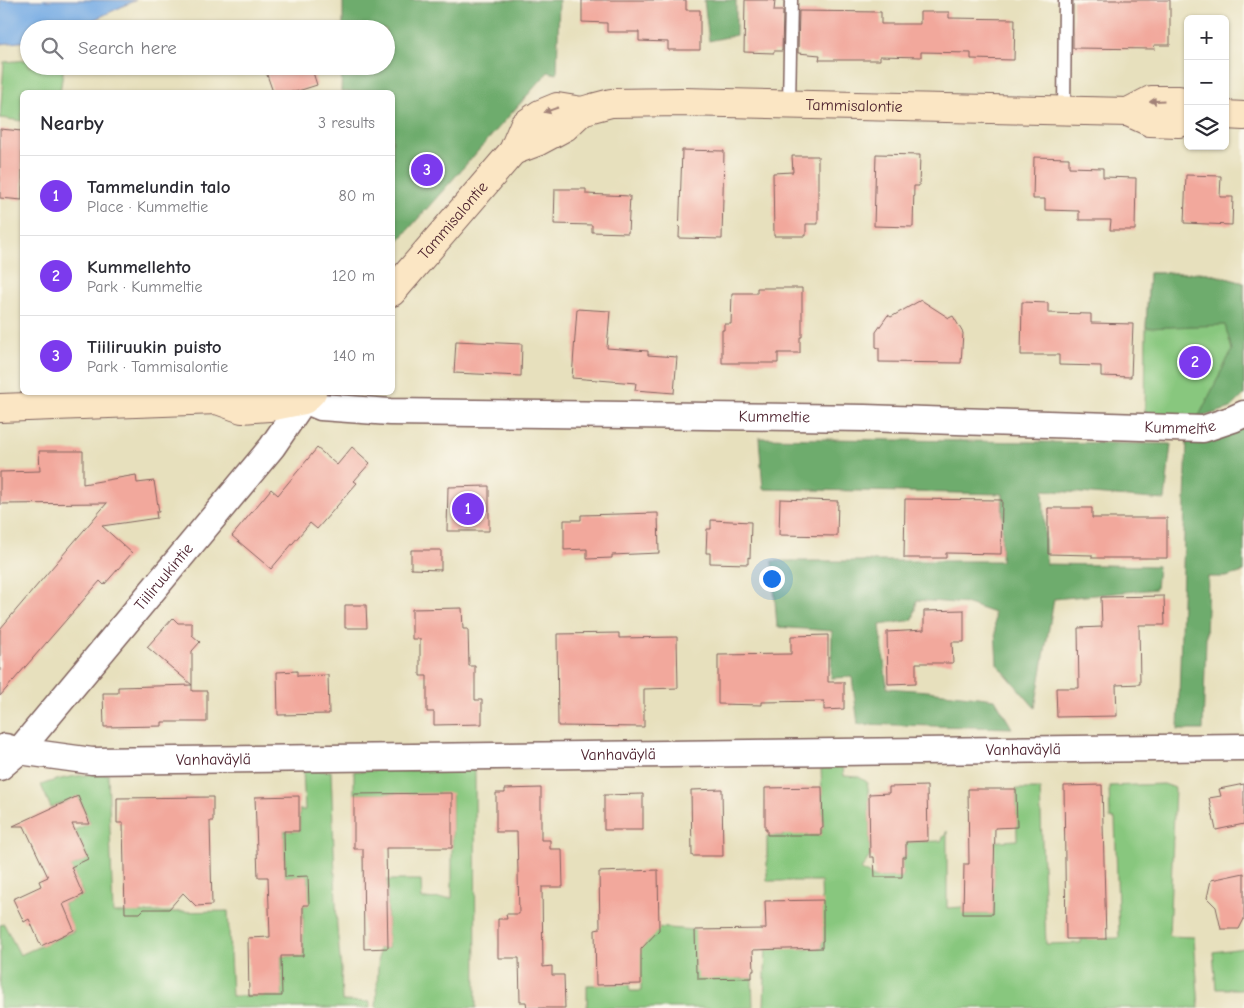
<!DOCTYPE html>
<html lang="en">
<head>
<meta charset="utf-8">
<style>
	body { margin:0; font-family:"Comic Neue",sans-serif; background:#f2f2f3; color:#2b2b33 }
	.controls { position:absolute; right:15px; top:15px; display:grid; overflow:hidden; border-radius:8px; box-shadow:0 1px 4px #0004 }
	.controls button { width:45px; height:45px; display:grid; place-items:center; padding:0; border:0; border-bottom:1px solid #e1e1e2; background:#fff; color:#2b2b33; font:25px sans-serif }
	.you { position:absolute; left:771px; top:578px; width:18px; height:18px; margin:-12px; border:4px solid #fff; border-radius:50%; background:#1a73e8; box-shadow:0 0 0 8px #1a73e833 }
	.badge { display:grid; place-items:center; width:32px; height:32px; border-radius:50%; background:#7c3aed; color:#fff; font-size:16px; font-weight:700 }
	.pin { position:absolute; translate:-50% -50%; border:2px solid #fff; box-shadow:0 1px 5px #0006 }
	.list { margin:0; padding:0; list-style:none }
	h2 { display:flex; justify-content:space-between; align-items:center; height:65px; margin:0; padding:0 20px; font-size:21px }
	h2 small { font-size:16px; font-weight:400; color:#7c7c81 }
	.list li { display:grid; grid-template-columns:32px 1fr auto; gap:15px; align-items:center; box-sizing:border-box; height:80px; padding:0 20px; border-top:1px solid #e1e1e2 }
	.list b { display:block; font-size:19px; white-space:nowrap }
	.list p { margin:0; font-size:16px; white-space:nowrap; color:#7c7c81 }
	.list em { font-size:16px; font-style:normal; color:#7c7c81 }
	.icon { flex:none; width:28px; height:28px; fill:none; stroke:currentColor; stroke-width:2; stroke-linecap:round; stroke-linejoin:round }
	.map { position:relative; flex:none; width:1244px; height:1008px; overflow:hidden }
	.search { position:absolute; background:#fff; box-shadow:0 1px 4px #0004; left:20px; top:20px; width:375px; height:55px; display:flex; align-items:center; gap:12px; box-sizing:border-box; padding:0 18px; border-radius:28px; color:#7c7c81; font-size:19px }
	.panel { position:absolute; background:#fff; box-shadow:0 1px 4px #0004; left:20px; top:90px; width:375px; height:305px; border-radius:8px }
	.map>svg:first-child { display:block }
	.green { fill:#88c77e; stroke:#697354 }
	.forest { fill:#6eac6d; stroke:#5c664c }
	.water { fill:#76abe4; stroke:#606588 }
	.building { fill:#f2a89c }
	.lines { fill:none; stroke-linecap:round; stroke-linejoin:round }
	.lane-casing { stroke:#81635e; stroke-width:15 }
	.street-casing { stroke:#81635e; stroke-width:29 }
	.secondary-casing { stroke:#81635e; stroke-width:30 }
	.lane { stroke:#fff; stroke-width:12 }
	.street { stroke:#fff; stroke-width:26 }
	.secondary { stroke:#fbe6c4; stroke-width:28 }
	.oneway { fill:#a28278 }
	.labels { text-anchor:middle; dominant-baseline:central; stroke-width:4; stroke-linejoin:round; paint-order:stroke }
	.street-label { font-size:16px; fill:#4a1f2b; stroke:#fbf7ec }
</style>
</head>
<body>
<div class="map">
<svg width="1244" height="1008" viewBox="0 0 1244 1008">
	<rect width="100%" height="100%" fill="#fbf7ec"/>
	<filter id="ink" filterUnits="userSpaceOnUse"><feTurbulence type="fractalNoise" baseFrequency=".02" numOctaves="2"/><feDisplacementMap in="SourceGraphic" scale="10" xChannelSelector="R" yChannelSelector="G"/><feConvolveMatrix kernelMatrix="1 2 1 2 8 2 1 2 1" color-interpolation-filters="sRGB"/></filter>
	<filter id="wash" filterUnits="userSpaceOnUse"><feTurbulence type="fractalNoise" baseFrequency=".0096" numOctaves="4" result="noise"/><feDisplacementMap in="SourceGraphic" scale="20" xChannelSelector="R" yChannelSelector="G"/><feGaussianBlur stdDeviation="1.12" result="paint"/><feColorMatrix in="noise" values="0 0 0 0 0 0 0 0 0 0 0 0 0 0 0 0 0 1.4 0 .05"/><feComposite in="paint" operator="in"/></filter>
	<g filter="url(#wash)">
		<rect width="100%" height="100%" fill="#e7e0bd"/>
		<g class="green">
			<polygon points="29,60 29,66 64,66 60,92 22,92 22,121 0,118 4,62"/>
			<polygon points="1149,273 1207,273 1244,283 1244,395 1198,418 1145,414 1146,328"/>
			<polygon points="821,765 843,765 844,776 859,777 867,782 869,794 870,856 861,870 874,877 902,877 902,857 906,857 906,842 941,841 947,831 947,908 963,907 964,914 993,914 994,865 986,842 1017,840 1016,789 1040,789 1046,944 1081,943 1081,939 1119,938 1115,819 1110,818 1109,786 1164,784 1175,788 1169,936 1194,937 1199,1008 764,1008 766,942 805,949 822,948 822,941 823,941 821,881 767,881 767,836 783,836 783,831 804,831 805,835 821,835 821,828 823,828"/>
			<polygon points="475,769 476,1008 376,1008 379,948 388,948 387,880 421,880 422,899 452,898 452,794 354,794 354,771"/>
			<path d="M 303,771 L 331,771 L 337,928 L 341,969 L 342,1001 L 370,1002 L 370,1008 L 0,1008 L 0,925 L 4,924 L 20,955 L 74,931 L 63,904 L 83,895 L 71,867 L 88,859 L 75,830 L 90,823 L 78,796 L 51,808 L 41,785 C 62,777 85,774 108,774 L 113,913 L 228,911 L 232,996 L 282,996 L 281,956 L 303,956 L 303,905 L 308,905 L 308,876 L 285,877 L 284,831 L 299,831 L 299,810 L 305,810 Z"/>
			<polygon points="655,927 695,930 736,978 752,978 753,1008 587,1008 587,985 629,984 630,991 641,991 640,943"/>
			<polygon points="1244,948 1244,989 1216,989 1213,952"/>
		</g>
		<g class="forest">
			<polygon points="343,0 559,0 557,74 548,72 393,247 392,92 341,92 342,66 386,66 386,29 343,29"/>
			<polygon points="704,0 736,0 736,35 709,41"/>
			<polygon points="1149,273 1207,273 1244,283 1244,395 1231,408 1198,418 1232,350 1225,325 1146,328"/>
			<polygon points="1244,425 1244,572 1226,577 1208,577 1203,730 1178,730 1187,437"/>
			<polygon points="759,438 1171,444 1165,500 1043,490 1046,564 1158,566 1156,589 1054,599 1035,708 997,664 994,613 968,604 917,600 913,620 880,625 887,688 927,691 995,699 1012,728 858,724 852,677 831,678 832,631 777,627 772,561 1001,561 1003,494 763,489"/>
		</g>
		<polygon class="water" points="0,0 136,0 74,29 29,29 29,41 0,44"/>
		<g id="blocks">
			<g class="building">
				<polygon points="582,0 686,0 686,10 700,10 700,50 668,50 668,42 639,41 639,32 607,32 607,23 582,22"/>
				<polygon points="745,0 775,0 774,11 783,11 782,51 774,51 774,53 744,52"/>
				<polygon points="1073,0 1170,0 1170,45 1154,45 1155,49 1073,48"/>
				<polygon points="799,11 881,12 881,24 920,24 920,12 949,12 949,18 1015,19 1014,60 971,59 971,53 921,52 921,57 880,56 880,60 819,60 820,55 798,53"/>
				<polygon points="282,66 311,66 317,85 295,92 273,92 266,72"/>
				<polygon points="0,129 22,131 22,200 0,198"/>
				<polygon points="682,150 724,151 722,239 679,238"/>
				<polygon points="876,154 920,155 919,186 914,186 913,227 874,226"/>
				<polygon points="792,156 818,156 818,224 806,224 806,236 774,236 773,173 793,172"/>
				<polygon points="1034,157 1069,158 1069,167 1103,168 1103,177 1136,178 1135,230 1110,230 1111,220 1079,220 1079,211 1045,210 1045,199 1033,199"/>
				<polygon points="1186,175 1221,176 1220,197 1233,197 1232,225 1184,223"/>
				<polygon points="555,189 586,189 586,194 630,196 628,233 592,232 592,225 554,224"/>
				<polygon points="757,288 802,288 802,337 800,337 800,353 778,353 778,363 722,363 722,330 724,330 724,324 731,324 732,293 757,293"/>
				<polygon points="921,300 949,318 953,316 963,333 961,363 879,362 879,348 876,347 876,332 888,315 891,317"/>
				<polygon points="1022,302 1048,303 1048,313 1091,314 1091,323 1133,324 1131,377 1101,376 1101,366 1059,365 1059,355 1021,355"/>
				<polygon points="577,309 610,311 607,348 648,351 648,355 677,357 674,393 635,390 636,383 572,378"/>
				<polygon points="456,341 522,344 521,376 454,373"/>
				<polygon points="352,447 370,463 354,481 357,483 317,529 310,523 271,569 232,536 271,489 278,495 317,448 337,465"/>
				<polygon points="39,451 83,451 83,484 136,475 137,483 154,481 159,512 156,512 157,518 102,526 132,553 104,585 100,581 0,696 0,629 107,503 0,504 0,472 40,471"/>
				<polygon points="489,486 489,531 447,531 448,487"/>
				<polygon points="780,499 838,501 837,536 779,535"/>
				<polygon points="905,499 1002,500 1001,554 946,553 946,558 904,558"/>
				<polygon points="1048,508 1092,508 1092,518 1167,518 1167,558 1092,558 1092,555 1048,554"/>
				<polygon points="658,513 659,553 612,555 612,558 587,559 587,549 564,550 564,520 581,520 581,515"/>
				<polygon points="711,520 751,522 750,558 748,557 748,564 710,563 710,553 706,553 707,529 711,529"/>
				<polygon points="411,550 441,550 441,570 411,569"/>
				<polygon points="1164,596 1165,625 1139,625 1140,684 1116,685 1117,716 1057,717 1056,688 1079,688 1078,628 1102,627 1101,597"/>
				<polygon points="345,605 366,605 367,628 345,628"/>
				<polygon points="462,608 463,629 468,629 469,666 475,666 475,700 482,700 482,724 434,725 434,712 427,712 427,676 420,676 420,639 412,639 412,609"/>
				<polygon points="964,610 964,642 952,642 953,663 916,663 916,683 888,684 887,632 924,630 924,611"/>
				<polygon points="173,618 178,623 192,623 192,635 200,642 192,651 192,691 207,691 207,722 162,722 162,726 104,727 103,693 118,693 118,687 192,685 147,647"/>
				<polygon points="619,633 619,638 677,637 678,688 644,689 644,727 558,726 557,634"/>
				<polygon points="828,635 828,682 844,682 844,709 824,710 824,701 762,702 762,705 718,704 718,655 791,654 791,636"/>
				<polygon points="297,671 297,676 328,675 329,714 278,715 277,672"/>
				<polygon points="1244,784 1244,824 1216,830 1209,798 1221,796 1219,789"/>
				<polygon points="1102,785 1106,939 1066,939 1064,786"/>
				<polygon points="927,786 928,841 906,842 906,857 902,857 902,877 875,877 874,857 870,857 869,794 889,793 889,787"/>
				<polygon points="822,787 823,828 821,828 821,835 767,835 767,829 765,829 765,788"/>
				<polygon points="541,788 541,840 550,840 550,849 562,849 563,887 542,887 543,967 552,966 552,975 564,975 565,1008 527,1008 526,1002 520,1002 519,958 498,958 498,919 507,919 506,914 519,914 517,832 496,832 496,793 505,793 505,789"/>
				<polygon points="722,789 723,856 692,856 691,790"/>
				<polygon points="968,789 1016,789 1017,827 995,828 993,914 963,914 964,864 969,864"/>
				<polygon points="452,793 452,848 386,848 388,948 364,949 363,849 354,849 354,794"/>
				<polygon points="643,794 643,830 604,830 604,795"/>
				<polygon points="78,796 90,824 72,824 88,859 71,867 83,895 63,904 74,930 41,946 29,919 24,922 13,899 41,886 39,881 48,877 24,826 13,826"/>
				<polygon points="299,796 299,831 284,831 285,877 308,876 309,905 303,905 303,956 281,956 282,996 249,996 248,938 270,937 268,877 258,877 255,797"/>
				<polygon points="213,797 213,821 210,821 212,905 196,906 183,893 169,909 144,909 140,913 125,913 123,823 117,823 117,798"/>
				<polygon points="658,870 659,930 641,949 641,984 596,985 595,930 600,929 599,872"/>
				<polygon points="1244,873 1244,919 1239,929 1221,929 1216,907 1207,898 1211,880"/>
				<polygon points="823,900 823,941 822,941 822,948 753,950 754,971 752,971 752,978 698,979 698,972 696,972 695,930 766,929 765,901"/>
			</g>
		</g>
	</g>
	<g filter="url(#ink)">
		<use href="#blocks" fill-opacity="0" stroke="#81635e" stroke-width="1"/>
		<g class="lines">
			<g class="lane-casing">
				<g id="lane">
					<polyline points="789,104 791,0"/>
					<polyline points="1064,111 1065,0"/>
				</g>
			</g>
			<g class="street-casing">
				<g id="street">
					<path id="s1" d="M 304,400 L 321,407 L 390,412 L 865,418 L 1203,429 L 1233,419 L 1244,414"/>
					<path id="s2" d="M 5,747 L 19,751 L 272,447 L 304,400"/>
					<path id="s3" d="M 0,767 L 19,751 L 92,761 L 1244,747"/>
				</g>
			</g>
			<g class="secondary-casing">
				<g id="secondary">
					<polyline points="1128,112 1151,100 1179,100 1188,105"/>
					<polyline points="1225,115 1244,116"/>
					<path id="s4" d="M 513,151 L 537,142 L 565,127 L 582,111 L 592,108 L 611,103 L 682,102 L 1128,112 L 1150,122 L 1179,123 L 1188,120"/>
					<path id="s5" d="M 392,292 L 513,151 L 524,125 L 540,114 L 557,107 L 582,111"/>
					<polyline points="0,408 217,400 242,409 269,407 304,400 312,392"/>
				</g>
			</g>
			<use href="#lane" class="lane"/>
			<use href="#street" class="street"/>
			<use href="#secondary" class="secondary"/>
		</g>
		<defs><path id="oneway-solid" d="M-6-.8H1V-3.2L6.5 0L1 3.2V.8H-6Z" transform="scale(1.25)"/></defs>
		<g class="oneway">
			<use href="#oneway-solid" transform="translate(1157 101) rotate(177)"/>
			<use href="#oneway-solid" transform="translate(551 110) rotate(161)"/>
		</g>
	</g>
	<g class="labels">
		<g class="street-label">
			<text stroke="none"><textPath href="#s4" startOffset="354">Tammisalontie</textPath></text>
			<text stroke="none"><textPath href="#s5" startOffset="94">Tammisalontie</textPath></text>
			<text stroke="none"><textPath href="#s1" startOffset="472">Kummeltie</textPath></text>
			<text stroke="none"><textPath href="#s1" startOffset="878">Kummeltie</textPath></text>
			<text stroke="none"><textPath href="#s2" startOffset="241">Tiiliruukintie</textPath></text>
			<text stroke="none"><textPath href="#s3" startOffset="1030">Vanhaväylä</textPath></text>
			<text stroke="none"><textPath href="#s3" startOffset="625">Vanhaväylä</textPath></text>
			<text stroke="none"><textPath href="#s3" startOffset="220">Vanhaväylä</textPath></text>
		</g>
	</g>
</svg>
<div class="controls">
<button>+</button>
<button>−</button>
<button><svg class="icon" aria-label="layers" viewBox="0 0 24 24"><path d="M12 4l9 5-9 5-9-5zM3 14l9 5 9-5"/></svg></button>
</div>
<div class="you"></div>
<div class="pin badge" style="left:468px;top:509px">1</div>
<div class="pin badge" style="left:1195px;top:362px">2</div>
<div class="pin badge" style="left:427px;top:170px">3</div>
<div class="search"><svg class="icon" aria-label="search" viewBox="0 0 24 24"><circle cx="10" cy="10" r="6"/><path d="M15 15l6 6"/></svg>Search here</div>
<section class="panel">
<h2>Nearby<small>3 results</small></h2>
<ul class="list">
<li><span class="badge">1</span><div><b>Tammelundin talo</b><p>Place · Kummeltie</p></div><em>80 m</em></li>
<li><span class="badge">2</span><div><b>Kummellehto</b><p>Park · Kummeltie</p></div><em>120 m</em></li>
<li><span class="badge">3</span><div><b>Tiiliruukin puisto</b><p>Park · Tammisalontie</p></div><em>140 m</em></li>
</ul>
</section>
</div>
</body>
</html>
